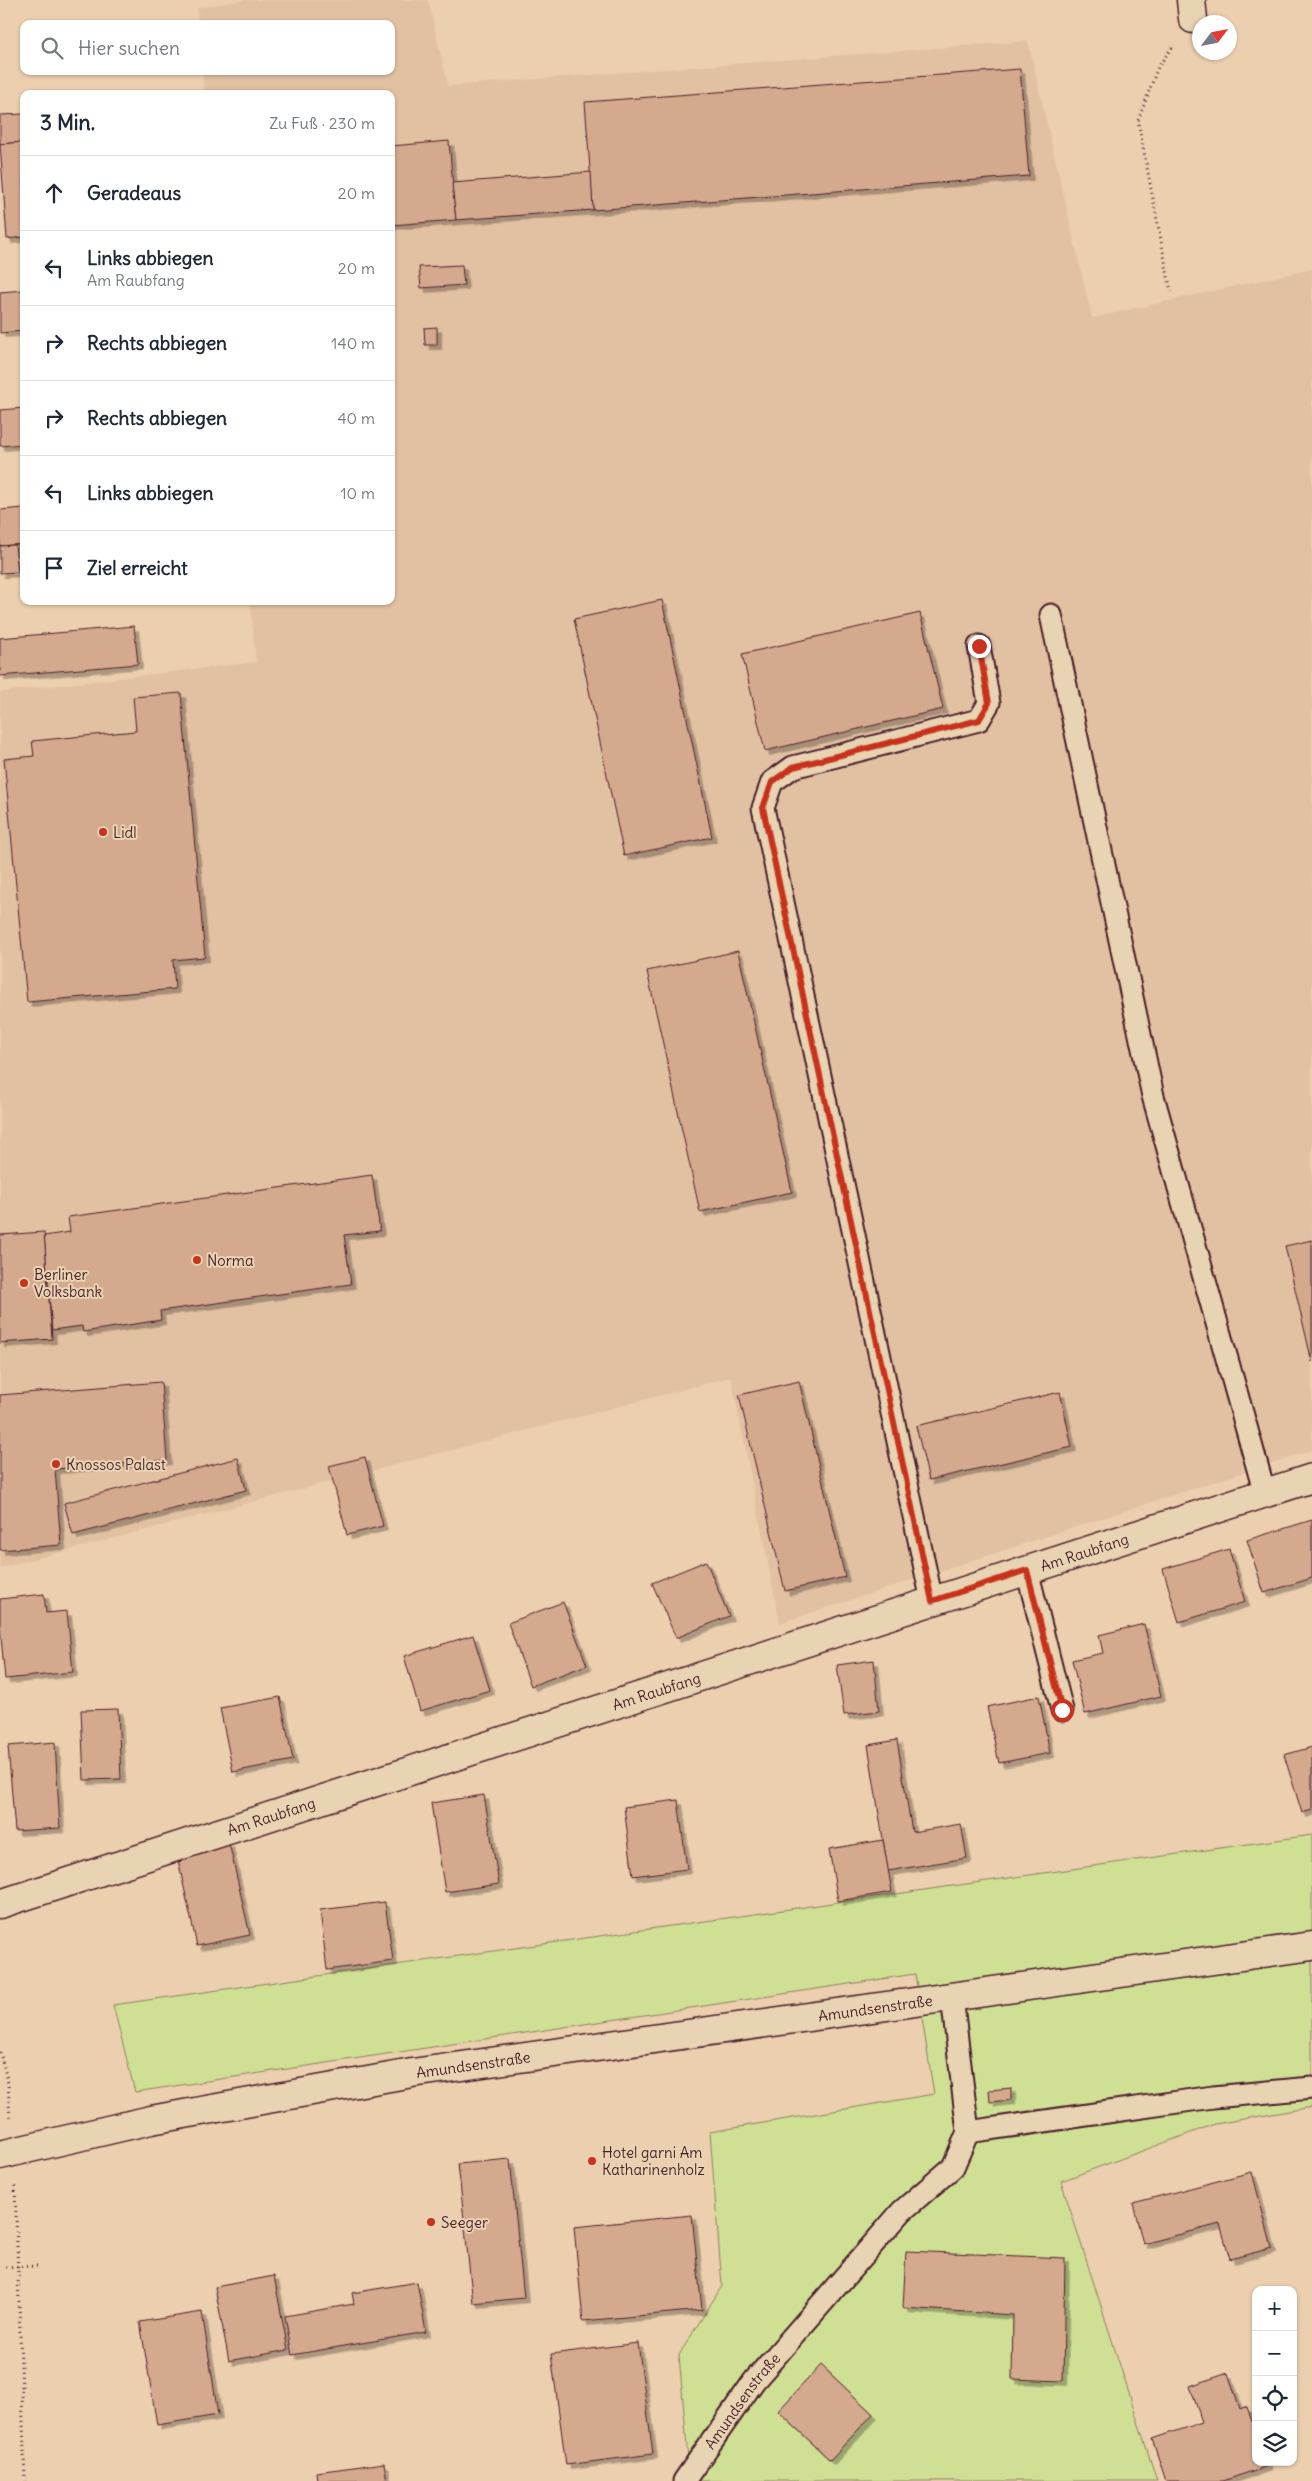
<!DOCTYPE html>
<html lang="de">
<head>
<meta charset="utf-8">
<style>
	body { margin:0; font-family:Delius,sans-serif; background:#f2f2f3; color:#1f2937 }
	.controls { position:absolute; right:15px; bottom:15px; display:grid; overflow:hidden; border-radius:10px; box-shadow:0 1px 4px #0004 }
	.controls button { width:45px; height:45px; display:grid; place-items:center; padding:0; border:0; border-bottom:1px solid #e0e1e3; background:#fff; color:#1f2937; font:25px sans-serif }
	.compass { position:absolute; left:1192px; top:15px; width:45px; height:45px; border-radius:50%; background:#fff; box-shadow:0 1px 4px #0004; rotate:58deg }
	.stop { position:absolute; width:15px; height:15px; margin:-11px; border:4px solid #c8321e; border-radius:50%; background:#fff }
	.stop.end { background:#c8321e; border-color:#fff; box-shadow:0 1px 5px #0008 }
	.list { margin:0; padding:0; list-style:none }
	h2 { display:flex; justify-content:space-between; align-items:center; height:65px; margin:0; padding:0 20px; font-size:21px }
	h2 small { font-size:16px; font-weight:400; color:#747a83 }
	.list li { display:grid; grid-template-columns:32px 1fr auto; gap:15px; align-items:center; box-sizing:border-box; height:75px; padding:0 20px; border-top:1px solid #e0e1e3 }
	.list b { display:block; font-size:19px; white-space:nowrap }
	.list p { margin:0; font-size:16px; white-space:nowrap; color:#747a83 }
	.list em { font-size:16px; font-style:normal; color:#747a83 }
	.icon { flex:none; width:28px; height:28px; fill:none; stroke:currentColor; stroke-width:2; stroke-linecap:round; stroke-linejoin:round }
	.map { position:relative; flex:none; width:1312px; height:2481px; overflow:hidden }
	.search { position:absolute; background:#fff; box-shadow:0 1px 4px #0004; left:20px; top:20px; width:375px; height:55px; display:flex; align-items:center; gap:12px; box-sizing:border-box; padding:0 18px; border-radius:10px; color:#747a83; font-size:19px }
	.panel { position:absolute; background:#fff; box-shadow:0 1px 4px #0004; left:20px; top:90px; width:375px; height:515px; border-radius:10px }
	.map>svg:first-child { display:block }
	.built { fill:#e2c1a2 }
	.green { fill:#cfe094; stroke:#8c8060 }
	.building { fill:#d5a98d; stroke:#4a1f2b; filter:url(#shadow) }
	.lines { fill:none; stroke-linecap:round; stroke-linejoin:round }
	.lane-casing { stroke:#4a1f2b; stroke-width:25 }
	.street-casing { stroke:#4a1f2b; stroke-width:31 }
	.secondary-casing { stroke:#4a1f2b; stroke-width:31 }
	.path { stroke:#4a1f2b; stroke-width:3; stroke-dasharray:1 4; stroke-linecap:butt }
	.lane { stroke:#e8d3b2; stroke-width:21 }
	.street { stroke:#e8d3b2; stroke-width:28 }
	.secondary { stroke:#e8d3b2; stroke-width:28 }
	.route { stroke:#c8321e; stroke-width:6 }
	.poi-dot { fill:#c8321e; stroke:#e8d3b2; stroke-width:2 }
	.labels { text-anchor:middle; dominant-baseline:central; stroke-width:4; stroke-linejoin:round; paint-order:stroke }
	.poi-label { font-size:15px; fill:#4a1f2b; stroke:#e8d3b2; text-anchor:start }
	.street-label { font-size:15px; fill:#4a1f2b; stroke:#e8d3b2 }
</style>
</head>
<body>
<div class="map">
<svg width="1312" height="2481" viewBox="0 0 1312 2481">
	<defs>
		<filter id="shadow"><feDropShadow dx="4.5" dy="4.5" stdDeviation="0" flood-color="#0004"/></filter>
	</defs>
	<rect width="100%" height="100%" fill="#eccfae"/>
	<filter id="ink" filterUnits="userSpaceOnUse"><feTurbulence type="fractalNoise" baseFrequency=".02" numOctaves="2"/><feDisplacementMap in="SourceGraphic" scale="10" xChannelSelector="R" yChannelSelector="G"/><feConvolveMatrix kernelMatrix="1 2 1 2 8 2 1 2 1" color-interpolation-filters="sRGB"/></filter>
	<g filter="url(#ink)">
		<polygon class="built" points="243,0 428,0 448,86 1028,41 1092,318 1312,269 1312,1450 780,1623 731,1377 0,1568 0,692 256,662 250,601 391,601 391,94 204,94 202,71 391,71 391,24 198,24 197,8"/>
		<polygon class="green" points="1312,1835 1312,2107 1215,2124 1061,2181 1157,2481 690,2481 679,2355 722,2286 710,2132 934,2094 915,1974 135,2092 113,2005"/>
		<g class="building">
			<polygon points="1020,69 1029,176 593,210 585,102"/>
			<polygon points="24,114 24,142 0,144 0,115"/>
			<polygon points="449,141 456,220 391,225 391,146"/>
			<polygon points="24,142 24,237 7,239 0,144"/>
			<polygon points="591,172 593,210 456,220 452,183"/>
			<polygon points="462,265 464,285 421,288 419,267"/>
			<polygon points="24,290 24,331 0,333 0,292"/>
			<polygon points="437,327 437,345 425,345 424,328"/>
			<polygon points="24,408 24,444 0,446 0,410"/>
			<polygon points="24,508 24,544 0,546 0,510"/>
			<polygon points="15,545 18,572 0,573 0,546"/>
			<polygon points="662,600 712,837 624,856 574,619"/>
			<polygon points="920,613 943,709 765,751 742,654"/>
			<polygon points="134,626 138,664 0,676 0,638"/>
			<polygon points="181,693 205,957 173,960 175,989 27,1002 4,759 34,756 32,741 136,731 133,697"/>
			<polygon points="738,951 792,1192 700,1212 647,971"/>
			<polygon points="372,1175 380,1231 344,1235 351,1284 160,1311 161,1320 83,1332 82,1326 52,1330 44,1236 70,1232 68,1217"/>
			<polygon points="44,1232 52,1339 0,1343 0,1235"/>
			<polygon points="1312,1240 1312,1362 1285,1246"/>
			<polygon points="799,1381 845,1577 785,1591 739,1395"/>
			<polygon points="161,1382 167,1460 55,1469 61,1545 0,1550 0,1395"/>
			<polygon points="1060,1392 1072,1447 929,1480 916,1426"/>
			<polygon points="365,1457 383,1526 347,1535 329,1466"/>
			<polygon points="238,1458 246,1490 73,1535 64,1503"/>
			<polygon points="1312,1520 1312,1578 1264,1593 1247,1540"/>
			<polygon points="1229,1549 1245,1602 1179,1622 1163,1569"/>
			<polygon points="706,1561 729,1616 676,1638 652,1583"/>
			<polygon points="44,1594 46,1613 67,1611 73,1672 5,1679 0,1627 0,1599"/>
			<polygon points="563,1602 587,1665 531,1686 508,1623"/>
			<polygon points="1144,1624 1161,1696 1085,1714 1072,1660 1103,1653 1099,1635"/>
			<polygon points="473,1635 490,1690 420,1711 404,1656"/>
			<polygon points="874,1660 879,1711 844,1715 837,1665"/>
			<polygon points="1039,1696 1050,1753 999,1763 987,1707"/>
			<polygon points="280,1697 293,1760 233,1772 220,1708"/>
			<polygon points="118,1709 121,1779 84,1780 81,1710"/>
			<polygon points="897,1740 912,1832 961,1824 967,1858 888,1871 868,1745"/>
			<polygon points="55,1742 60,1828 15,1831 8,1746"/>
			<polygon points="1312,1747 1312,1810 1302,1813 1284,1755"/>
			<polygon points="484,1795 499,1884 445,1892 431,1803"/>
			<polygon points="678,1800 687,1869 633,1876 624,1807"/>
			<polygon points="883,1840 892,1892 838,1901 829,1849"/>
			<polygon points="229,1843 250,1935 197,1946 178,1860"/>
			<polygon points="385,1902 393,1961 327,1970 320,1910"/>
			<polygon points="1011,2088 1011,2100 990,2102 989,2090"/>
			<polygon points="510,2159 524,2298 473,2303 458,2164"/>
			<polygon points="1252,2172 1272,2248 1230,2259 1220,2224 1143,2244 1133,2203"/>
			<polygon points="692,2215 702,2310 583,2321 574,2227"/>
			<polygon points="906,2251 1065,2258 1063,2381 1012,2379 1013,2315 903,2308"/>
			<polygon points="274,2276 288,2350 229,2361 215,2287"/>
			<polygon points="417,2282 426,2332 292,2355 285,2316 354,2304 352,2293"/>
			<polygon points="202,2312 218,2415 157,2425 140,2322"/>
			<polygon points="638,2343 653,2454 566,2465 551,2354"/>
			<polygon points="821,2365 873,2414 830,2460 778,2411"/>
			<polygon points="1228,2373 1240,2409 1247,2406 1256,2432 1256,2462 1266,2462 1267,2466 1223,2481 1166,2481 1152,2439 1202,2422 1190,2386"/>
			<polygon points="384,2463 387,2481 317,2481 316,2472"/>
		</g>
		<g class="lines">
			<g class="lane-casing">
				<g id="lane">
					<polyline points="1051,615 1153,1096 1265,1494"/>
					<polyline points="1027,1570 1062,1710"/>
					<polyline points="932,1601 763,808 772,782 793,767 979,720 989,703 979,646"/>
					<polyline points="968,2132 1213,2097 1312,2088"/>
					<path id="s1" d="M 684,2481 L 754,2381 L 902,2211 L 953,2167 L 968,2132 L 952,1997"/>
				</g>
			</g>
			<g class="street-casing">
				<g id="street">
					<polyline points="1191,0 1193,19"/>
					<path id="s2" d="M 0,1904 L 1312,1478"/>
				</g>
			</g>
			<g class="secondary-casing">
				<g id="secondary">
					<path id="s3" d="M 0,2155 L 151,2120 L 412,2073 L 1312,1946"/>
				</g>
			</g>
			<g class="path">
				<polyline points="1171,292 1138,121 1158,67 1173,46"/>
				<polyline points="0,2052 8,2083 10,2118"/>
				<polyline points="15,2186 25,2481"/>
				<polyline points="6,2267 37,2266"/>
			</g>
			<use href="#lane" class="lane"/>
			<use href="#street" class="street"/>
			<use href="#secondary" class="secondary"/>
		</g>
	</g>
	<g class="lines" filter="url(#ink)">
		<polyline class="route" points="979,646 989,703 979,720 793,767 772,782 763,808 932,1601 1027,1570 1062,1710"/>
	</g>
	<g class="poi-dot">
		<circle cx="103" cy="832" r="5"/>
		<circle cx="197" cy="1260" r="5"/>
		<circle cx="24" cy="1283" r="5"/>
		<circle cx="56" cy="1464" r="5"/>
		<circle cx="592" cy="2161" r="5"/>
		<circle cx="431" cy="2222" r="5"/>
	</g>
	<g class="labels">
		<g class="poi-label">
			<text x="113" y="832">Lidl</text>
			<text x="207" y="1260">Norma</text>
			<text x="34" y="1274">Berliner<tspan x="34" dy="17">Volksbank</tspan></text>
			<text x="66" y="1464">Knossos Palast</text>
			<text x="602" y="2152">Hotel garni Am<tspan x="602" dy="17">Katharinenholz</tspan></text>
			<text x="441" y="2222">Seeger</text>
		</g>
		<g class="street-label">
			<text stroke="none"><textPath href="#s2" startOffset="1140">Am Raubfang</textPath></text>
			<text stroke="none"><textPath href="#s2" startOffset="690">Am Raubfang</textPath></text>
			<text stroke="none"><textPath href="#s2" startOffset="285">Am Raubfang</textPath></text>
			<text stroke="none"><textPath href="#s3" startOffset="888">Amundsenstraße</textPath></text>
			<text stroke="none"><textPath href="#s3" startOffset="482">Amundsenstraße</textPath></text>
			<text stroke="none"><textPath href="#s1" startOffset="99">Amundsenstraße</textPath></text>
		</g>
	</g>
</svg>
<div class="controls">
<button>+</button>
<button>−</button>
<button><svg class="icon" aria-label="locate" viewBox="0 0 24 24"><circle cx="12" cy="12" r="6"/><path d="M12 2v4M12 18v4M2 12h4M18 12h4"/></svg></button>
<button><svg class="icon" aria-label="layers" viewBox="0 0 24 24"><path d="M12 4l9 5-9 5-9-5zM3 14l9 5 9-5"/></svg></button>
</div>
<svg class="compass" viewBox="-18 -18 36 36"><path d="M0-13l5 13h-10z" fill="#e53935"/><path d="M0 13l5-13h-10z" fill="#747a83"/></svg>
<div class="stop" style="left:1062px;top:1710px"></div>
<div class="stop end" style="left:979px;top:646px"></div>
<div class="search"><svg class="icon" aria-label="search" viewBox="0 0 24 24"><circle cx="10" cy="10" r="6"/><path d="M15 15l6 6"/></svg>Hier suchen</div>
<section class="panel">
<h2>3 Min.<small>Zu Fuß · 230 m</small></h2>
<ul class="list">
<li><svg class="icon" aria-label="ahead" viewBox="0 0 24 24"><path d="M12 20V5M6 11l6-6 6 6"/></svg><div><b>Geradeaus</b></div><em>20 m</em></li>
<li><svg class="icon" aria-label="left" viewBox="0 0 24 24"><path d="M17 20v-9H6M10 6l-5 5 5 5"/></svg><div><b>Links abbiegen</b><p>Am Raubfang</p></div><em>20 m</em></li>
<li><svg class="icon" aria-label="right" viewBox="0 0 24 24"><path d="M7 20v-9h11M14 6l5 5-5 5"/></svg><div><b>Rechts abbiegen</b></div><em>140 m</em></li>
<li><svg class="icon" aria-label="right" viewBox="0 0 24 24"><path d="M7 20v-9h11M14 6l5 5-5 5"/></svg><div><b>Rechts abbiegen</b></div><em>40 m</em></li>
<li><svg class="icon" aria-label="left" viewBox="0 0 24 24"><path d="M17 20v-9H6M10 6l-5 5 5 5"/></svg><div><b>Links abbiegen</b></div><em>10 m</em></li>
<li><svg class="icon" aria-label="arrive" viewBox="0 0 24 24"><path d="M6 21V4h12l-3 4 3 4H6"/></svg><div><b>Ziel erreicht</b></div></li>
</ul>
</section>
</div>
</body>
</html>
